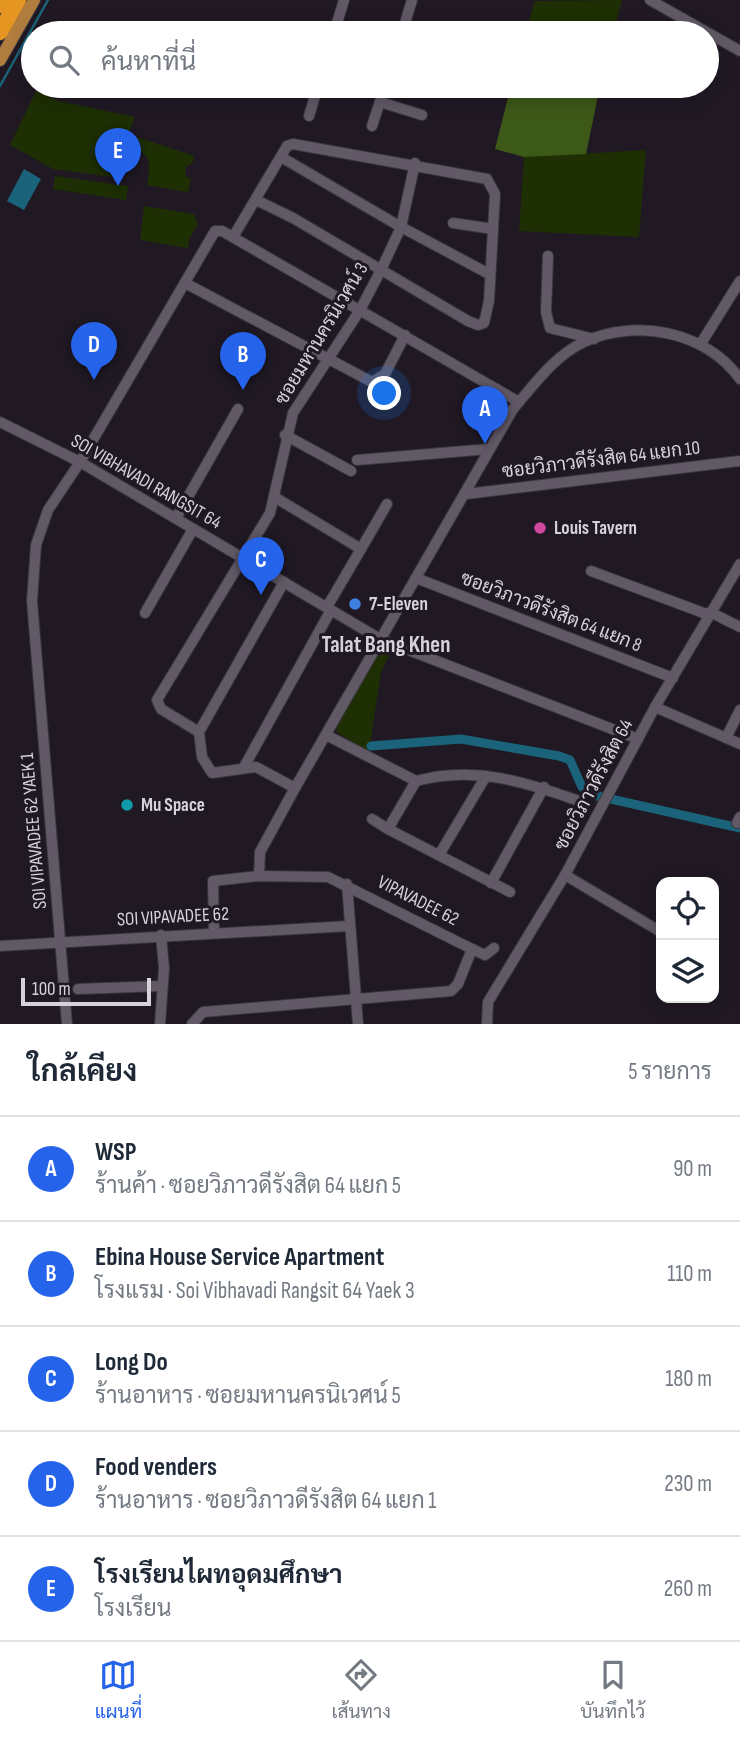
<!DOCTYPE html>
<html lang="th">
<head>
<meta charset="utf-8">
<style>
	body { margin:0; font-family:"Sofia Sans Condensed",Sarabun,sans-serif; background:#f6f6f7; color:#1f2937 }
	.controls { position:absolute; right:21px; bottom:21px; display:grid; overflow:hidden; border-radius:14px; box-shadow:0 4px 18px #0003 }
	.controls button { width:63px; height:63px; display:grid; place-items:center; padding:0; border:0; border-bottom:2px solid #e0e1e3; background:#fff; color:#1f2937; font:35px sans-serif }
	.scale { position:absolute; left:21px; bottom:18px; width:130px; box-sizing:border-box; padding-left:7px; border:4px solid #d7d2da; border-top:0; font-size:19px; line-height:24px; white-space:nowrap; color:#d7d2da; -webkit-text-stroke:5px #201924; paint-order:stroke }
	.you { position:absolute; left:385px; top:394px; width:24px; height:24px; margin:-18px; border:5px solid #fff; border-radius:50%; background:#1a73e8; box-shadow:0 0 0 10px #1a73e833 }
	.badge { display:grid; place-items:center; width:46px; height:46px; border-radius:50%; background:#2563eb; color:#fff; font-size:23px; font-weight:700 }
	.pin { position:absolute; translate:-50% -58px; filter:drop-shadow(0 2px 4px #0008) }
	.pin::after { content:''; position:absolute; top:37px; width:24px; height:21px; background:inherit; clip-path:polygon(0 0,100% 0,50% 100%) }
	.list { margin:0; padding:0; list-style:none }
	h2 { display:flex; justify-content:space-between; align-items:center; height:91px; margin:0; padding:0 28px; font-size:30px }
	h2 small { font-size:23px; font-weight:400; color:#747a83 }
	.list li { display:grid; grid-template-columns:46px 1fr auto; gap:21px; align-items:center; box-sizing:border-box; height:105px; padding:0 28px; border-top:2px solid #e0e1e3 }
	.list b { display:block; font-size:26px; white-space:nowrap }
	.list p { margin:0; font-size:23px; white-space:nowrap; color:#747a83 }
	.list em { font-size:23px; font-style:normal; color:#747a83 }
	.icon { flex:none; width:38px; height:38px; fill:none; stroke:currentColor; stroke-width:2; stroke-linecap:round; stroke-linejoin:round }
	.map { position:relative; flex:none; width:740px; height:1024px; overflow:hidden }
	.search { position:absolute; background:#fff; box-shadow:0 4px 18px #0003; left:21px; right:21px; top:21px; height:77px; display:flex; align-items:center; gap:18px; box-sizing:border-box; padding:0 24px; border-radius:38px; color:#747a83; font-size:26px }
	.sheet { height:616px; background:#fff }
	nav { display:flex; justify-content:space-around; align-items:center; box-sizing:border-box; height:98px; border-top:2px solid #e0e1e3; background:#fff; font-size:19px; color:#747a83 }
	nav a { display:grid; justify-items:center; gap:4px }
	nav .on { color:#2563eb }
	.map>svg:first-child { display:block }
	.green { fill:#1d2f03 }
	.forest { fill:#3d5918 }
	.water { fill:#1a637a }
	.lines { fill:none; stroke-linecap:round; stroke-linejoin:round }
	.stream { stroke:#1a637a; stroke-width:2.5 }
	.canal { stroke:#1a637a; stroke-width:9 }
	.minor-casing { stroke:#3a353e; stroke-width:12 }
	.major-casing { stroke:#3a353e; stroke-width:14 }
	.highway-casing { stroke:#3a353e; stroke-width:18 }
	.minor { stroke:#625967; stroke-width:10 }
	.major { stroke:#b07d3e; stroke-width:12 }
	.highway { stroke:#e49522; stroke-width:16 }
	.hotel-dot { fill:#d1479c; stroke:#201924; stroke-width:2.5 }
	.shop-dot { fill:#3f7fe0; stroke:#201924; stroke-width:2.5 }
	.culture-dot { fill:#0f9aa8; stroke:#201924; stroke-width:2.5 }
	.labels { text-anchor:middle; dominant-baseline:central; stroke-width:6; stroke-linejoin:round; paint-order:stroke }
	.street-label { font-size:19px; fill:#d7d2da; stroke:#201924 }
	.poi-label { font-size:19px; font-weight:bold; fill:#d7d2da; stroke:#201924; text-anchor:start }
	.quarter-label { font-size:23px; font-weight:bold; fill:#d7d2da; stroke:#201924 }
</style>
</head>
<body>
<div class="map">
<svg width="740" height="1024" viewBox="0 0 740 1024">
	<rect width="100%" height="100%" fill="#201924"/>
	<g class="green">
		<polygon points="622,0 613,33 525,33 535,1"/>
		<polygon points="36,91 59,101 135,117 113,177 53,169 10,145"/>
		<path d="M 137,137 L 194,156 L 193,162 L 185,168 L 186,176 L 191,179 L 188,192 L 147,185 C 150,169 153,152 132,149 Z"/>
		<polygon points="646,150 639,237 519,231 524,157"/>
		<polygon points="55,176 128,186 126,200 53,189"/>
		<polygon points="144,206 194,214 198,224 189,239 188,248 140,240"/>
		<polygon points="383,644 393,648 381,672 369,752 338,733 336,728"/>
	</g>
	<polygon class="forest" points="511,86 600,86 586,154 524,157 495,149"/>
	<polygon class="water" points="24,169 41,179 24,210 7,201"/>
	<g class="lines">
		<polyline class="stream" points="0,86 48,0"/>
		<polyline class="canal" points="371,746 461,739 559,756 570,760 582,787 593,795 740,828"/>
		<g class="minor-casing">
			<g id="minor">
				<polyline points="650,0 740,51"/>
				<polyline points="334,33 344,0"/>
				<polyline points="402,33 412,0"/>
				<polyline points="380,102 422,115"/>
				<polyline points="309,116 318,86"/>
				<polyline points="372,126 385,86"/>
				<polyline points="281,157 401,227 489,274"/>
				<polyline points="453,223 493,229"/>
				<polyline points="233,237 287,146 293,144 487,179 495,194 489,301 484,323 478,325 468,321 293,218 256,200"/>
				<polyline points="548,256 546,312 550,328 594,339"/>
				<polyline points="185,283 372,382 385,374 405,335"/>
				<polyline points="700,345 740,281"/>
				<polyline points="0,422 80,462 380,639 638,739"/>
				<polyline points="285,435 351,471"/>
				<polyline points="357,460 489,449"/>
				<polyline points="466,494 740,461"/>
				<polyline points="276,498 361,549 327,607"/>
				<polyline points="176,518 238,409"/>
				<polyline points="361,549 387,504"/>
				<polyline points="591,571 709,615"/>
				<polyline points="416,578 673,678"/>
				<polyline points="710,612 740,627"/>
				<polyline points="145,613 193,529"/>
				<polyline points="655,707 740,744"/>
				<polyline points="199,732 284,582"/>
				<path d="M 326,735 L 416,781 C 475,765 524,782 579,801"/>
				<polyline points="726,738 740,710"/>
				<polyline points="244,767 331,610"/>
				<polyline points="416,781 388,829 510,892"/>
				<polyline points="295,788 256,767 212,773 202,757 199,732 161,709 157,700 270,513 293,413 360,310 381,270 401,227 415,163"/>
				<polyline points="372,819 388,829"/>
				<polyline points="737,823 740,817"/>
				<polyline points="439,855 486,776"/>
				<polyline points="565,875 661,932"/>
				<path d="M 259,876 L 260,852 L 295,788 L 513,409 C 534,385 554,356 584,342 C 635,318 706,331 740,379"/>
				<polyline points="491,883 544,787"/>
				<polyline points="347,884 358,1024"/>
				<polyline points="0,946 349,926"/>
				<polyline points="472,949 485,955 494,948"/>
				<polyline points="78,989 162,986"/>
				<polyline points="67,1024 32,601 36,545 48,510 80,462 215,231 222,231 519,402"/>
				<polyline points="160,1024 164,968 161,935"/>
				<polyline points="192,1024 203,1012 451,991 458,984 472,949 328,877 259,876 213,881 214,932"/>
				<polyline points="487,1024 488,1002 565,875 655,707 740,564"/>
			</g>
		</g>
		<g class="major-casing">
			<polyline id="major" points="0,60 34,0"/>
		</g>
		<g class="highway-casing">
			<g id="highway">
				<polyline points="0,5 3,0"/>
				<polyline points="0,32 18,0"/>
			</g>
		</g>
		<use href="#minor" class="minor"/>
		<use href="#major" class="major"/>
		<use href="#highway" class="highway"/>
	</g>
	<circle class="hotel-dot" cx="540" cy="528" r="7"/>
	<circle class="shop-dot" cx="355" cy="604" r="7"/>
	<circle class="culture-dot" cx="127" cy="805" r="7"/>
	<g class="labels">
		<g class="street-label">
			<text transform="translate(322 334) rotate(-59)">ซอยมหานครนิเวศน์ 3</text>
			<text transform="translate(601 460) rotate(-7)">ซอยวิภาวดีรังสิต 64 แยก 10</text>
			<text transform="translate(146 482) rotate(30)">SOI VIBHAVADI RANGSIT 64</text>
			<text transform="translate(551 612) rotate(21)">ซอยวิภาวดีรังสิต 64 แยก 8</text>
			<text transform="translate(594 785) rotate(-62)">ซอยวิภาวดีรังสิต 64</text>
			<text transform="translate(34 831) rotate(-95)">SOI VIPAVADEE 62 YAEK 1</text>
			<text transform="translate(418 901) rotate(27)">VIPAVADEE 62</text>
			<text transform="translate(173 917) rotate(-3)">SOI VIPAVADEE 62</text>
		</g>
		<g class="poi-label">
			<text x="554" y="528">Louis Tavern</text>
			<text x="369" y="604">7-Eleven</text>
			<text x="141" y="805">Mu Space</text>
		</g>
		<g class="quarter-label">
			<text x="386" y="645">Talat Bang Khen</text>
		</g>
	</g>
</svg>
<div class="controls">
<button><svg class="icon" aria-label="locate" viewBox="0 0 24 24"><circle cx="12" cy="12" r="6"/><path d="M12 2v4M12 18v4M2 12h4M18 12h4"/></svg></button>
<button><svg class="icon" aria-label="layers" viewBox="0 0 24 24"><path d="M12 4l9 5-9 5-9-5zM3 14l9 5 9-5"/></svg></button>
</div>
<div class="scale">100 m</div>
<div class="you"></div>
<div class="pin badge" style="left:485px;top:444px">A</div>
<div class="pin badge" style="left:243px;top:390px">B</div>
<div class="pin badge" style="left:261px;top:595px">C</div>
<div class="pin badge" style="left:94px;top:380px">D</div>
<div class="pin badge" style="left:118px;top:186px">E</div>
<div class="search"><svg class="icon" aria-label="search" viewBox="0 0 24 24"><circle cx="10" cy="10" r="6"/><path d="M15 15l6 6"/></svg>ค้นหาที่นี่</div>
</div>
<section class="sheet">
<h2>ใกล้เคียง<small>5 รายการ</small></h2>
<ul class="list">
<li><span class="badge">A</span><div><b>WSP</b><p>ร้านค้า · ซอยวิภาวดีรังสิต 64 แยก 5</p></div><em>90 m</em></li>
<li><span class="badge">B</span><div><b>Ebina House Service Apartment</b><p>โรงแรม · Soi Vibhavadi Rangsit 64 Yaek 3</p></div><em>110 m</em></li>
<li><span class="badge">C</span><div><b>Long Do</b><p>ร้านอาหาร · ซอยมหานครนิเวศน์ 5</p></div><em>180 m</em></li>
<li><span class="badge">D</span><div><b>Food venders</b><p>ร้านอาหาร · ซอยวิภาวดีรังสิต 64 แยก 1</p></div><em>230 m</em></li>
<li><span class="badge">E</span><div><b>โรงเรียนไผทอุดมศึกษา</b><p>โรงเรียน</p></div><em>260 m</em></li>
</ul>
</section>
<nav>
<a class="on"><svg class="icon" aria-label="map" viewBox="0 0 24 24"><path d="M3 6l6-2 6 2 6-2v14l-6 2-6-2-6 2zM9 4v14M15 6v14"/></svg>แผนที่</a>
<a><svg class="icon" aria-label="directions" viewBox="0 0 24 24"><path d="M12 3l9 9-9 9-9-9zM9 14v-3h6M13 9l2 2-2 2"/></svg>เส้นทาง</a>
<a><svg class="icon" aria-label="saved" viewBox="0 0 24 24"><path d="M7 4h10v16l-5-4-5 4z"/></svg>บันทึกไว้</a>
</nav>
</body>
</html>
